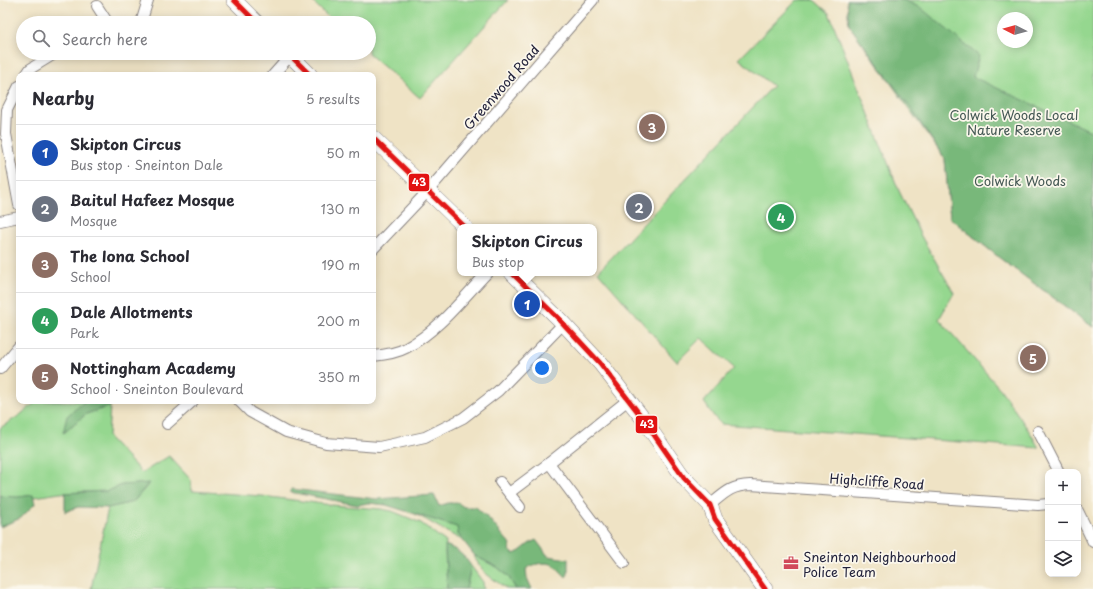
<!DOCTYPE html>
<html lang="en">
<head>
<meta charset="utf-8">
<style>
	body { margin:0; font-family:"Playpen Sans",sans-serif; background:#f7f7f7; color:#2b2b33 }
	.controls { position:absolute; right:12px; bottom:12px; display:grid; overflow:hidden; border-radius:8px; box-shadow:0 2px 10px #0003 }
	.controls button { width:36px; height:36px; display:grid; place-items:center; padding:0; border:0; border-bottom:1px solid #e1e1e2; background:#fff; color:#2b2b33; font:20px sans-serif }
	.compass { position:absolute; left:997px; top:12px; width:36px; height:36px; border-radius:50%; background:#fff; box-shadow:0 2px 10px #0003; rotate:276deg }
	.you { position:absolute; left:542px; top:368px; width:14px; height:14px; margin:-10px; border:3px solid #fff; border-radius:50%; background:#1a73e8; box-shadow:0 0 0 6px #1a73e833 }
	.badge { display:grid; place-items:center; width:26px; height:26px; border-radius:50%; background:#111827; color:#fff; font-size:13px; font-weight:700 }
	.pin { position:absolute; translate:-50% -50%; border:2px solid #fff; box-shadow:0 1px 4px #0006 }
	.popup { position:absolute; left:457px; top:224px; width:140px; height:52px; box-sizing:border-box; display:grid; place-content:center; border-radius:8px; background:#fff; filter:drop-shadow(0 1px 3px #0005); font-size:13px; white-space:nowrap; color:#7c7c81 }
	.popup b { font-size:15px; color:#2b2b33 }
	.popup::after { content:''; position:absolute; left:50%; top:100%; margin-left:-8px; border:8px solid transparent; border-top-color:#fff }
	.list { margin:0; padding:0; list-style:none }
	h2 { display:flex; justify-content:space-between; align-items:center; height:52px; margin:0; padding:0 16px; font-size:17px }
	h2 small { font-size:13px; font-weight:400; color:#7c7c81 }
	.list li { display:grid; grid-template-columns:26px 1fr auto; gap:12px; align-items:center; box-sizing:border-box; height:56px; padding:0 16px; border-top:1px solid #e1e1e2 }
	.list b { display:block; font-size:15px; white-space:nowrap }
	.list p { margin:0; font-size:13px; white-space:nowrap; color:#7c7c81 }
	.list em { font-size:13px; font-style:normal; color:#7c7c81 }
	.icon { flex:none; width:22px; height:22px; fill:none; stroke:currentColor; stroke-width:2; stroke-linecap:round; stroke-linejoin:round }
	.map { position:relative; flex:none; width:1093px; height:589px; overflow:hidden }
	.search { position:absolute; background:#fff; box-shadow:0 2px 10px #0003; left:16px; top:16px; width:360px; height:44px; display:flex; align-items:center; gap:10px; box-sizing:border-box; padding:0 14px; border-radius:22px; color:#7c7c81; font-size:15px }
	.panel { position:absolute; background:#fff; box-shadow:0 2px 10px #0003; left:16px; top:72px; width:360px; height:332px; border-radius:8px }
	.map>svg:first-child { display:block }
	.green { fill:#95d78f; stroke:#5c7c65; fill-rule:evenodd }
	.forest { fill:#78b87a; stroke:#4d6d5a }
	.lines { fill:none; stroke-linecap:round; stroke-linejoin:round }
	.street-casing { stroke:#888280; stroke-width:12 }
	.secondary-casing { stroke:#888280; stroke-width:16 }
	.street { stroke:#fff; stroke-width:10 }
	.secondary { stroke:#fff; stroke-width:15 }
	.bus-1-casing { stroke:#fbf7ec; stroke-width:8 }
	.bus-1 { stroke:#e21212; stroke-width:5 }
	.labels { text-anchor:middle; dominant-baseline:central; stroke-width:3.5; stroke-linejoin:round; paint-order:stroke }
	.street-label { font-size:13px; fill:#22223b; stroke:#fbf7ec }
	.park-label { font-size:13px; fill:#445854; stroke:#fbf7ec }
	.poi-label { font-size:13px; fill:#22223b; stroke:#fbf7ec; text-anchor:start }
	.line-badge { stroke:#fbf7ec; stroke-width:1.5 }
	.badge-label { font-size:11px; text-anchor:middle; font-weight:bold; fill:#fff }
</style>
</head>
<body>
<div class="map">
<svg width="1093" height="589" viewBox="0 0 1093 589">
	<rect width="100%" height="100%" fill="#fbf7ec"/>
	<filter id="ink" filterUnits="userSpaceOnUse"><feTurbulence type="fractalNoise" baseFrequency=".025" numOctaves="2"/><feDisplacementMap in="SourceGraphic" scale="8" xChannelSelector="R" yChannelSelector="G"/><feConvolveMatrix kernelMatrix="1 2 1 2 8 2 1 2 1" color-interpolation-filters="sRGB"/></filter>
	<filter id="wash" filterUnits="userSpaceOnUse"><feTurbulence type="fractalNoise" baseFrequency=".012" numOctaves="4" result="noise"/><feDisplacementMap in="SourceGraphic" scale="16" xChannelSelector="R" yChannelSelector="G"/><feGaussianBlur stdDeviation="0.9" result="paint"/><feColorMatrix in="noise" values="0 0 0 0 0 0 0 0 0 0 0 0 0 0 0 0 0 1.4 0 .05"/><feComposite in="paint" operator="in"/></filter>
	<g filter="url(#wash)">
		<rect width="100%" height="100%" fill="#efe3c5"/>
		<g class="green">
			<polygon points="311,0 508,0 420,98 368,53 369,23 334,23"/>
			<polygon points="797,0 814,0 829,13 899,191 921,236 954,293 939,319 1001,390 1031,434 1039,448 721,424 715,418 704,402 734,368 701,338 677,362 598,272 773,86 739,59"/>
			<path d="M 847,0 L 1093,0 L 1093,327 L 1001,259 L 950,218 L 945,159 L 849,25 ZM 1003,18 L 1027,18 L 1027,42 L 1003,42 Z"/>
			<polygon points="37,401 85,401 64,433 86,414 110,406 108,437 142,473 169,456 191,480 192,491 262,496 332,505 381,509 392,511 421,523 446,542 445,552 447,589 91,589 108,508 133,502 148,485 122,485 108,491 60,493 22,499 0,496 0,428 20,415"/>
			<path d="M 415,514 L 458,527 L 458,534 L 462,540 C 445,532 432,522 415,514 Z"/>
			<polygon points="475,556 497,567 508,576 516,589 507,589 489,576 484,572 474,557"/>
			<polygon points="471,566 483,582 484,589 466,589"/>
		</g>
		<g class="forest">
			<polygon points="847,0 904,0 921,8 979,56 973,77 1093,132 1093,327 1001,259 950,218 945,159 912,110 849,25"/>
			<polygon points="85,401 116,401 110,406 86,414 63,433 67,416"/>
			<polygon points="149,483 133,502 108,508 78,507 65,512 65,493 108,491 122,485"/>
			<path d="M 291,489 L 377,499 L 434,495 L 439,506 L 448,503 L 458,503 L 464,507 L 476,507 L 489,519 L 511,545 L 509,550 L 514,554 C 523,551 527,543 536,540 L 548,556 L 568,559 L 568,574 L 566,577 C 562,573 558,568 554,565 C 546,561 532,564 526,569 L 527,578 L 532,589 L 516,589 L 508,576 L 497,567 L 475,556 L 458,534 L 457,527 L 386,505 L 369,503 L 357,505 L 290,492 Z"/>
			<polygon points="33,495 35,504 21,518 0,527 0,496 18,497"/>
			<path d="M 445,545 C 457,549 465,556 471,566 L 466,589 L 447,589 Z"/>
		</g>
	</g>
	<g filter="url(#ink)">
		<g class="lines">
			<g class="street-casing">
				<g id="street">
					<polyline points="97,6 108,23"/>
					<polyline points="141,23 148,0"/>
					<polyline points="26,75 30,69 56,53"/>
					<polyline points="273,75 290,56"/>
					<polyline points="19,86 7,110 6,134 19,205"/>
					<polyline points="0,221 19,217"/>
					<polyline points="373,249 428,191 593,0"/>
					<path d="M 373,356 C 383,355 397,353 406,348 C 438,331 462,299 487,273"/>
					<polyline points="0,369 19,346"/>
					<polyline points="239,401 250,412 286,432 326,443 379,447 425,437 463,418 498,391 563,324"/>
					<polyline points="167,424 193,401"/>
					<polyline points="1038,431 1059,472"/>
					<polyline points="549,463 624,563"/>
					<polyline points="500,482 520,507"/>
					<polyline points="509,493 549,463 628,400"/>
					<path d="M 710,505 C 725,493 730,486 750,485 L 1038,505 L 1048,504"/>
					<polyline points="1078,511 1093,542"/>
				</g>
			</g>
			<g class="secondary-casing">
				<g id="secondary">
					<polyline points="234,0 257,23"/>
					<polyline points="288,53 310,75"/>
					<polyline points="373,138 465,227"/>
					<polyline points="512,273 559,319 600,363 641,416 684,478 710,505 715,519 765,589"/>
				</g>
			</g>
			<use href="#street" class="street"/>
			<use href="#secondary" class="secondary"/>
			<g class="bus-1-casing">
				<g id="bus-1">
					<polyline points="234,0 257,23"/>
					<polyline points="288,53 310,75"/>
					<polyline points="373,138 465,227"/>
					<polyline points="512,273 559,319 600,363 641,416 684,478 710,505 715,519 765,589"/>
				</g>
			</g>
			<use href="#bus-1" class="bus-1"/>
		</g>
	</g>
	<defs>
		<g id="office-bare" transform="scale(1.2)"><path d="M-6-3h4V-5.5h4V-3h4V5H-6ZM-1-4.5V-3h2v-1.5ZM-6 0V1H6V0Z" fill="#d1495b" stroke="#fbf7ec" stroke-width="2.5" paint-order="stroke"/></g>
	</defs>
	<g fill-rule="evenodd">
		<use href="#office-bare" x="791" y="563"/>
	</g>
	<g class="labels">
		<g class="street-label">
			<text transform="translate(501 87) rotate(-49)">Greenwood Road</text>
			<text transform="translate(877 481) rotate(4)">Highcliffe Road</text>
		</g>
		<g class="park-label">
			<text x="1014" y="114">Colwick Woods Local<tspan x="1014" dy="15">Nature Reserve</tspan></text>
			<text x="1020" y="180">Colwick Woods</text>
		</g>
		<g class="poi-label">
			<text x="803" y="556">Sneinton Neighbourhood<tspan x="803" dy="15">Police Team</tspan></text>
		</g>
	</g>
	<g class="line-badge">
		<rect x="408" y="173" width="22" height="19" rx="4" fill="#e21212"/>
		<rect x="635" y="415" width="23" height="19" rx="4" fill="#e21212"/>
	</g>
	<g class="badge-label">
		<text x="419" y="186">43</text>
		<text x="647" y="428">43</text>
	</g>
</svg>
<div class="controls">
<button>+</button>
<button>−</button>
<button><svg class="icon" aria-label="layers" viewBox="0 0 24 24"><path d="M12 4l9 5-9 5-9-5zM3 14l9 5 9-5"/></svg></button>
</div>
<svg class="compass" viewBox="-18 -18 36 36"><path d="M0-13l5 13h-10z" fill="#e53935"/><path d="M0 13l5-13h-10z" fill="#7c7c81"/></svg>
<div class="you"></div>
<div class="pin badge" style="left:527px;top:304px;background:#1a4fb4">1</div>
<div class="popup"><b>Skipton Circus</b>Bus stop</div>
<div class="pin badge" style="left:639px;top:207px;background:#6b7280">2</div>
<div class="pin badge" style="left:652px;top:127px;background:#8d6e63">3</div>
<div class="pin badge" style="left:781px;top:217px;background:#2e9e5b">4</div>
<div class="pin badge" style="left:1033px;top:358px;background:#8d6e63">5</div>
<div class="search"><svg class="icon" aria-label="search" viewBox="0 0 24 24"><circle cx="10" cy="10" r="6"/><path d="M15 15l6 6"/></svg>Search here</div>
<section class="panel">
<h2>Nearby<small>5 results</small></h2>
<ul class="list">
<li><span class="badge" style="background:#1a4fb4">1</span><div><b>Skipton Circus</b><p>Bus stop · Sneinton Dale</p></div><em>50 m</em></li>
<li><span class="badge" style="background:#6b7280">2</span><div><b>Baitul Hafeez Mosque</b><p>Mosque</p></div><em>130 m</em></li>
<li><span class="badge" style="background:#8d6e63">3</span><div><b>The Iona School</b><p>School</p></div><em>190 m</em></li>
<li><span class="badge" style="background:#2e9e5b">4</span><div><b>Dale Allotments</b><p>Park</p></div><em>200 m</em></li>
<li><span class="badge" style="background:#8d6e63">5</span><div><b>Nottingham Academy</b><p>School · Sneinton Boulevard</p></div><em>350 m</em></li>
</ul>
</section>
</div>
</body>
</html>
